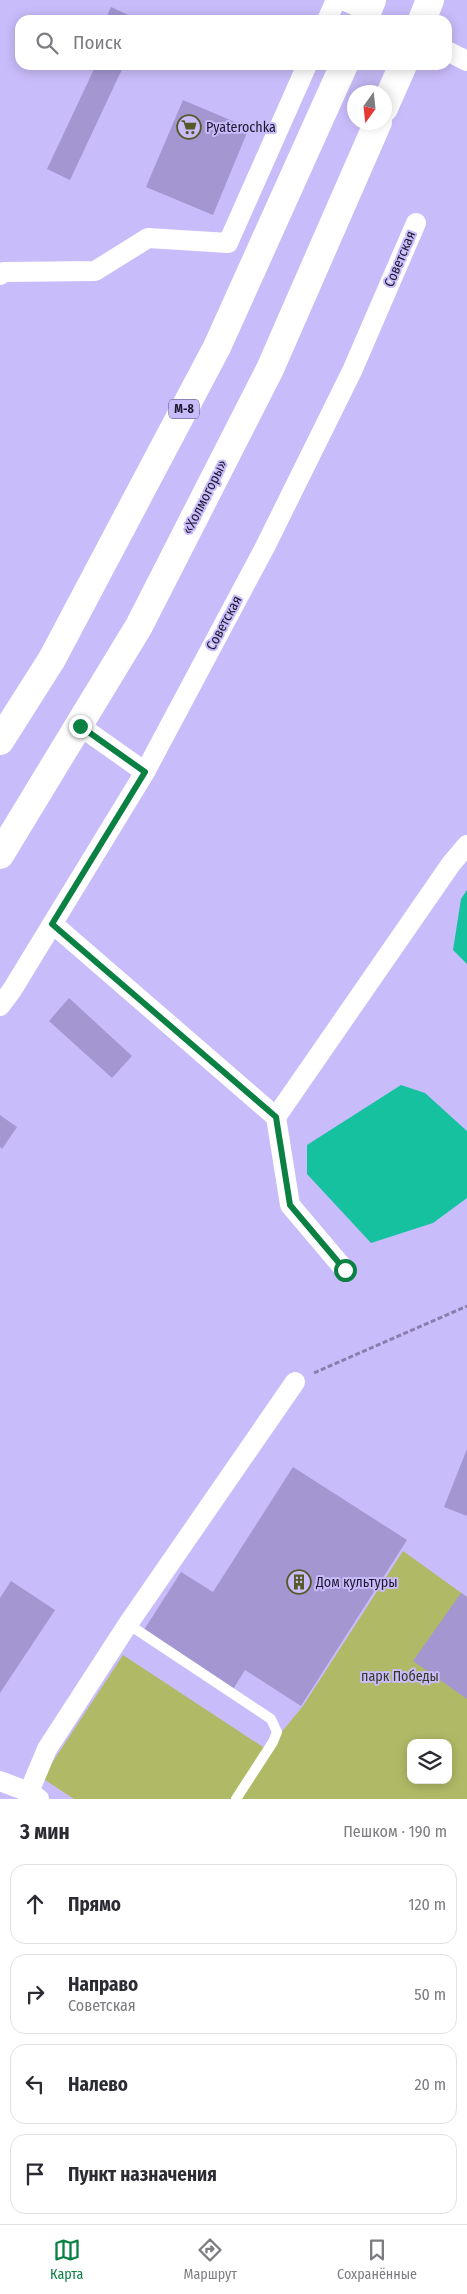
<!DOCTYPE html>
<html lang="ru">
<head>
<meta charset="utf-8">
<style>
	body { margin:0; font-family:"Fira Sans Condensed",sans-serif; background:#f2f2f3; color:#2b2b33 }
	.controls { position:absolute; right:15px; bottom:15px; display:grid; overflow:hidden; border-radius:10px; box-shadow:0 2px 12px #0003 }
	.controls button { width:45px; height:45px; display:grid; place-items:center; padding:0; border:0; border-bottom:1px solid #e1e1e2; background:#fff; color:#2b2b33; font:25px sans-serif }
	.compass { position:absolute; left:347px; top:85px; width:45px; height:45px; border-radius:50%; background:#fff; box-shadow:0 2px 12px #0003; rotate:195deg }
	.stop { position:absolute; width:15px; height:15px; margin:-11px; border:4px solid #0b8043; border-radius:50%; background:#fff }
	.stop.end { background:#0b8043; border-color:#fff; box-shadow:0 1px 5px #0008 }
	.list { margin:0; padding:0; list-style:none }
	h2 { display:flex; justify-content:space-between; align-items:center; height:65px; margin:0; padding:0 20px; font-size:21px }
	h2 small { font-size:16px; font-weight:400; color:#7c7c81 }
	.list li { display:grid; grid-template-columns:32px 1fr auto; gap:15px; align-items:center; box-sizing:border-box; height:80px; margin:0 10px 10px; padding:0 10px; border:1px solid #e1e1e2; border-radius:15px }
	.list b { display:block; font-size:19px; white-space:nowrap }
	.list p { margin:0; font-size:16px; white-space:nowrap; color:#7c7c81 }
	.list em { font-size:16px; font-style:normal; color:#7c7c81 }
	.icon { flex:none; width:28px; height:28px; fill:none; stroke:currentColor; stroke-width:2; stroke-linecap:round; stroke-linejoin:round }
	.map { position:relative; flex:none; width:467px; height:1799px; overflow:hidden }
	.search { position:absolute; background:#fff; box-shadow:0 2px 12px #0003; left:15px; right:15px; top:15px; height:55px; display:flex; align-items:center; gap:12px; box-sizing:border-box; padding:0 18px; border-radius:15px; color:#7c7c81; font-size:19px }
	.sheet { height:425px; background:#fff }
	nav { display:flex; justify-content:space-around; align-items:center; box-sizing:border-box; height:70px; border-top:1px solid #e1e1e2; background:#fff; font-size:14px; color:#7c7c81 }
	nav a { display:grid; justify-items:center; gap:2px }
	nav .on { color:#0b8043 }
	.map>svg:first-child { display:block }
	.green { fill:#b0ba66; fill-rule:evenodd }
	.water { fill:#16c1a0 }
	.building { fill:#a396d1 }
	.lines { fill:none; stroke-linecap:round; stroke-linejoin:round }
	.path { stroke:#897eae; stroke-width:3; stroke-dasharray:5 2.5; stroke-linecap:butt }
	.service { stroke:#fff; stroke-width:10 }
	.minor { stroke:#fff; stroke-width:20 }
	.trunk { stroke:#fff; stroke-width:28 }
	.route { stroke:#0b8043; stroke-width:6 }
	.labels { text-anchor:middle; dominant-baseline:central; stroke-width:4; stroke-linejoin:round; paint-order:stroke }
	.shield { fill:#c9bcfa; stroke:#51496c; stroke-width:1 }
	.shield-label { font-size:12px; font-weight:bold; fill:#1e182f }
	.poi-label { font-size:14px; fill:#1e182f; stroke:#c9bcfa; text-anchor:start }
	.street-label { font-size:14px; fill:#1e182f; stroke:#c9bcfa }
	.park-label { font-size:14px; fill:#353820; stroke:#c9bcfa }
</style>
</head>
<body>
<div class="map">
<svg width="467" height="1799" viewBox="0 0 467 1799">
	<rect width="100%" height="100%" fill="#c9bcfa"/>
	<g class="green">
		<path d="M 403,1551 L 467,1597 L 467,1799 L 236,1799 L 271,1745 L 303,1706 ZM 411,1743 L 448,1743 L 448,1780 L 411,1780 Z"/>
		<polygon points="123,1655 266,1749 233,1799 74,1799 42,1778"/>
	</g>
	<g class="water">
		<polygon points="467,890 467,964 453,950 461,899"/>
		<polygon points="401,1085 425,1093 467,1131 467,1198 433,1223 371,1243 307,1174 307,1145"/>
	</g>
	<g class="building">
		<polygon points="111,7 139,20 105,20"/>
		<polygon points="96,65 124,65 70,180 47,169"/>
		<polygon points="183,100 249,128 213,215 146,187"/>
		<polygon points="69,998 132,1056 112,1078 49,1021"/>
		<polygon points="0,1115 17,1127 2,1149 0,1147"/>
		<polygon points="467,1449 467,1516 444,1507"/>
		<polygon points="293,1467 407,1540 301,1706 245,1670 232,1691 142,1633 181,1572 213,1592"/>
		<polygon points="11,1581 55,1610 0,1693 0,1598"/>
		<polygon points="461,1593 467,1597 467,1699 413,1661"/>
	</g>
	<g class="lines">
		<polyline class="path" points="314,1373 467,1306"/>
		<polyline class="service" points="128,1624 271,1719 277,1732 273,1742 236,1799"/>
		<g class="minor">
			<polyline points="343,0 368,11"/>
			<polyline points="327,20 336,0"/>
			<polyline points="447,51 467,61"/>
			<polyline points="0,275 4,272 95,271 148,238 228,243 307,65"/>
			<polyline points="80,726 145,772"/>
			<polyline points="53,924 276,1117 451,864 467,845"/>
			<polyline points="0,1006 12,990 145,772 265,547 352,371 416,223"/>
			<polyline points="276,1117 290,1205 345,1270"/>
			<polyline points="0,1781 29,1792 39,1799"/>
			<polyline points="29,1792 47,1749 128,1624 295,1382"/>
		</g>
		<g class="trunk">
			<polyline points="364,20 372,0"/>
			<polyline points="422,20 430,0"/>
			<polyline points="384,108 403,65"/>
			<polyline points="0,741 52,659 217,347 344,65"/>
			<polyline points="0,855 139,626 270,369 378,122"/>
		</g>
	</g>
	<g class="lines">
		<polyline class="route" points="80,726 145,772 52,924 276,1117 290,1205 345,1270"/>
	</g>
	<defs>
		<g id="supermarket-ring" transform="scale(1.25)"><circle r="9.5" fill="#c9bcfa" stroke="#555a28" stroke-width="1.5"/><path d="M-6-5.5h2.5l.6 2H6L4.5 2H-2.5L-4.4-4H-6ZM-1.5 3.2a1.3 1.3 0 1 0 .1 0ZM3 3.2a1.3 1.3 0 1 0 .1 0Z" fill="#555a28"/></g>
		<g id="building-ring" transform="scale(1.25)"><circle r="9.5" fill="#c9bcfa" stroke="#555a28" stroke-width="1.5"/><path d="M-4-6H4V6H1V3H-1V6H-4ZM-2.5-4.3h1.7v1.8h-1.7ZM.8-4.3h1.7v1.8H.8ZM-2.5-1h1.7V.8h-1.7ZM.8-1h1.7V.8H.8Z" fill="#555a28"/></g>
	</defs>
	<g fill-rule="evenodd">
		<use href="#supermarket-ring" x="189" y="127"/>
		<use href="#building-ring" x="299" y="1582"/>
	</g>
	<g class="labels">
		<rect class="shield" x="169" y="399.5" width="30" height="19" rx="4"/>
		<g class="shield-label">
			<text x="184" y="409">М-8</text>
		</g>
		<g class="poi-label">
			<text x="206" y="127">Pyaterochka</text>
			<text x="316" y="1582">Дом культуры</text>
		</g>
		<g class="street-label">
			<text transform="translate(400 259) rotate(-67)">Советская</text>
			<text transform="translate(205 497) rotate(-63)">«Холмогоры»</text>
			<text transform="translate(224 623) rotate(-62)">Советская</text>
		</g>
		<g class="park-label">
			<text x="400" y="1676">парк Победы</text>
		</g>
	</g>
</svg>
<div class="controls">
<button><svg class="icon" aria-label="layers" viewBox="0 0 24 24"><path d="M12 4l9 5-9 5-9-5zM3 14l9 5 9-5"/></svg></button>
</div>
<svg class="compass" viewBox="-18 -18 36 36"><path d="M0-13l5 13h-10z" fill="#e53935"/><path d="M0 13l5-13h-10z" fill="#7c7c81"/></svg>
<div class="stop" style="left:345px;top:1270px"></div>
<div class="stop end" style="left:80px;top:726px"></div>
<div class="search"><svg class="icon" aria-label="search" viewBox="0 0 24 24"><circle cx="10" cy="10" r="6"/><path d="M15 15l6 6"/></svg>Поиск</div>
</div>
<section class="sheet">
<h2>3 мин<small>Пешком · 190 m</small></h2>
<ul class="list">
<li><svg class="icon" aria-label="ahead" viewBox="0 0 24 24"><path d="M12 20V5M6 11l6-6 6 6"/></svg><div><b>Прямо</b></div><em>120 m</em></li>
<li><svg class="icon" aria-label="right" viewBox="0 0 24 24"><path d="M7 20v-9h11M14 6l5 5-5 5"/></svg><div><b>Направо</b><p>Советская</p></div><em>50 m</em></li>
<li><svg class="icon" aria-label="left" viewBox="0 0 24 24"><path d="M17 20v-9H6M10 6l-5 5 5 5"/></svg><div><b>Налево</b></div><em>20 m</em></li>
<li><svg class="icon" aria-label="arrive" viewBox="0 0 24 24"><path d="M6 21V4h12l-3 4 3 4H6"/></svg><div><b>Пункт назначения</b></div></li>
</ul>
</section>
<nav>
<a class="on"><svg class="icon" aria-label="map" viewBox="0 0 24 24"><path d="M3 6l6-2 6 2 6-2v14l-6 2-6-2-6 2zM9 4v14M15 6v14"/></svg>Карта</a>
<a><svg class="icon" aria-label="directions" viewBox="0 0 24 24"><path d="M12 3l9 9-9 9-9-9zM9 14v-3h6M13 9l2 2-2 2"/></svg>Маршрут</a>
<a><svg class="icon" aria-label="saved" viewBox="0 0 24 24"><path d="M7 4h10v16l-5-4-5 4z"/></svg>Сохранённые</a>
</nav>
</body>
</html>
